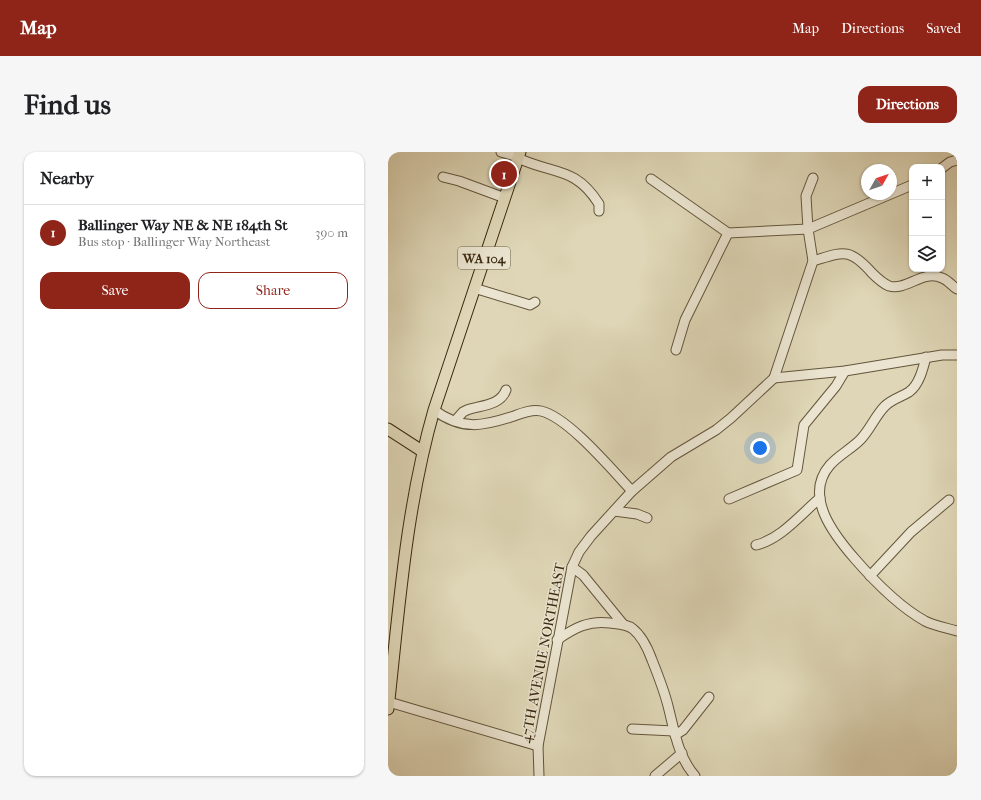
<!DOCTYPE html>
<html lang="en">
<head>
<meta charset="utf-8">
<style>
	body { margin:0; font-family:"IM FELL French Canon",serif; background:#f6f6f6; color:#202124 }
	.controls { position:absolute; right:12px; top:12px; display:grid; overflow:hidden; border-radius:8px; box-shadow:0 1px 3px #0004 }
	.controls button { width:36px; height:36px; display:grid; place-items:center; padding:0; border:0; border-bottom:1px solid #e0e0e0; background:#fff; color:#202124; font:20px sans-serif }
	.compass { position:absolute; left:473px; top:12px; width:36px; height:36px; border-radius:50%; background:#fff; box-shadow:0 1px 3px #0004; rotate:50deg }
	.you { position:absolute; left:372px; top:296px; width:14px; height:14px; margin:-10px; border:3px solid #fff; border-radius:50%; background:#1a73e8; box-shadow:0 0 0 6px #1a73e833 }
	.badge { display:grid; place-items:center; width:26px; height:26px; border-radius:50%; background:#8f2418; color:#fff; font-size:13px; font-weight:700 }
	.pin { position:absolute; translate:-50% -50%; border:2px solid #fff; box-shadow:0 1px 4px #0006 }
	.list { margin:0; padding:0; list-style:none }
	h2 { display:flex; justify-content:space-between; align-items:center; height:52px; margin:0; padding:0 16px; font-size:17px }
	h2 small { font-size:13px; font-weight:400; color:#757577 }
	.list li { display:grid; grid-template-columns:26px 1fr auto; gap:12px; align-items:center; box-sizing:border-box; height:56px; padding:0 16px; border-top:1px solid #e0e0e0 }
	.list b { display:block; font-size:15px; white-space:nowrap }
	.list p { margin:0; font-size:13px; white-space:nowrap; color:#757577 }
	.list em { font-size:13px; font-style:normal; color:#757577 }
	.actions { display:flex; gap:8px; padding:12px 16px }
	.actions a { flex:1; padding:9px 0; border:1px solid #8f2418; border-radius:12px; text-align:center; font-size:14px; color:#8f2418 }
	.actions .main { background:#8f2418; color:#fff }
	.icon { flex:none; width:22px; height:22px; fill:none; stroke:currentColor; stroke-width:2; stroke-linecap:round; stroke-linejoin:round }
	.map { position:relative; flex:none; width:569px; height:624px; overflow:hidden; border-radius:12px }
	header { display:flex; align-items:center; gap:24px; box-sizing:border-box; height:56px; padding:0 20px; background:#8f2418; color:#fff }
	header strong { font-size:19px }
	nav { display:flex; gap:22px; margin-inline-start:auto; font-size:14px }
	.intro { display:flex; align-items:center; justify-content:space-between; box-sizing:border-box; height:96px; padding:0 24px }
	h1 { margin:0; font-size:28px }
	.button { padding:10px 18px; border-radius:12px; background:#8f2418; color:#fff; font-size:14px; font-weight:700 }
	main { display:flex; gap:24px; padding:0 24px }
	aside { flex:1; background:#fff; border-radius:12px; box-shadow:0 1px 3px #0004 }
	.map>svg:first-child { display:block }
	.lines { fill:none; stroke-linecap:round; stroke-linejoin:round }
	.minor-casing { stroke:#64553b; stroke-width:11 }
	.major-casing { stroke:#3c2a12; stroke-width:13 }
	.minor { stroke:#eae4d0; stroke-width:9 }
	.major { stroke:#ded6b6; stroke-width:11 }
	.labels { text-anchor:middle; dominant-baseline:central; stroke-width:3; stroke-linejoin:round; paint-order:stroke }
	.shield { fill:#eae4d0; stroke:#70624b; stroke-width:1 }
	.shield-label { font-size:13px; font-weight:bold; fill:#3c2a12 }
	.street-label { font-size:14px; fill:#3c2a12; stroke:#eae4d0 }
</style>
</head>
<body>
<header>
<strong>Map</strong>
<nav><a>Map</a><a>Directions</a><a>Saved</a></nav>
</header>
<div class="intro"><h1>Find us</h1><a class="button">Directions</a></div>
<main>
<aside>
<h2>Nearby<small></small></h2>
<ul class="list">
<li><span class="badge">1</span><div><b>Ballinger Way NE &amp; NE 184th St</b><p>Bus stop · Ballinger Way Northeast</p></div><em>390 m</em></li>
</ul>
<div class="actions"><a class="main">Save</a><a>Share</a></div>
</aside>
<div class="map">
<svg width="569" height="624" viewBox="0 0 569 624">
	<rect width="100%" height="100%" fill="#ded6b6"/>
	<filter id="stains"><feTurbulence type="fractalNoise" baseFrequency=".005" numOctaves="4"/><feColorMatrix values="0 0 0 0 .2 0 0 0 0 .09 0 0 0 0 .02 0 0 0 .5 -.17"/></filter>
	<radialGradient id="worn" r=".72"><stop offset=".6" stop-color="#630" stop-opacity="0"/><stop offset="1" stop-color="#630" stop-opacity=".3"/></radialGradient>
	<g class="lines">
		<g class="minor-casing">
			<g id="minor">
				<polyline points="113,0 130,5"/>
				<path d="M 130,6 C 166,23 187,14 211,52 L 211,59"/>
				<polyline points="554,16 562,10 569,8"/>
				<polyline points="55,25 71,29 117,46"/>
				<polyline points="263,27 340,81 297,168 288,198"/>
				<polyline points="340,81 420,77 524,33"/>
				<path d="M 425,109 C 455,100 461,95 484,121 C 489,126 494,131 501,134 C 519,139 535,117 554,126 C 560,128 564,134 569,137"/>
				<polyline points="86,136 142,153 147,150"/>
				<path d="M 538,205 C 535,217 531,233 521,240 C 513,245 504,247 497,254 C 487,264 482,278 472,288 C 463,297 451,303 442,313 C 415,344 446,383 467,407 C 487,430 510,454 537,469 C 547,474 559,476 569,479"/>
				<polyline points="386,226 457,219 554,203 569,203"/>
				<path d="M 46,258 C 74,279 96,274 126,264 C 134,261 144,257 153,259 C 180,265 224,318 244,339"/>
				<path d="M 67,269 L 75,260 L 79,258 C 93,253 112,254 118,238"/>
				<polyline points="341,347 409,318 416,273 448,234 457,219"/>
				<polyline points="226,359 249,362 259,366"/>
				<path d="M 368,393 C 393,387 413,362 432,346"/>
				<polyline points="184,415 195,423 235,472"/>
				<polyline points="482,424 523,380 561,348"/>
				<path d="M 169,488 C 186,476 201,468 222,471 C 230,472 239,472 245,477 C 255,485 260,497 264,508 C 270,523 276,538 280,554 C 286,577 290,605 307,624"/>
				<polyline points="1,550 150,594"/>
				<polyline points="244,577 286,579"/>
				<polyline points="287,583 295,578 321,545"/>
				<polyline points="151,624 150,594 184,415 191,400 203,384 244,339 283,305 328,278 343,266 386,226 425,109 420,77 418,44 425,26"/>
				<polyline points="267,624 294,601"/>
			</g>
		</g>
		<g class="major-casing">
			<g id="major">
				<polyline points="0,277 34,299"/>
				<path d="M 0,557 C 11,457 18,355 46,258 L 132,0"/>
			</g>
		</g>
		<use href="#minor" class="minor"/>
		<use href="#major" class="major"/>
	</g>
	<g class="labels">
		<rect class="shield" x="70" y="95" width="52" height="22" rx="3"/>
		<g class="shield-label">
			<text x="96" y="106">WA 104</text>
		</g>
		<g class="street-label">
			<text transform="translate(155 501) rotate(-79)">47TH AVENUE NORTHEAST</text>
		</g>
	</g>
	<rect width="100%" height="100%" filter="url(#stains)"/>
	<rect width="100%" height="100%" fill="url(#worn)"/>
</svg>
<div class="controls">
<button>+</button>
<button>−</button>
<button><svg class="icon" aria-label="layers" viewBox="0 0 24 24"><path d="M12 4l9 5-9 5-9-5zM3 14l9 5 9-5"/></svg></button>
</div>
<svg class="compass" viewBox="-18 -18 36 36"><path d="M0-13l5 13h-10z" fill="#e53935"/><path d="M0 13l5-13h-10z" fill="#757577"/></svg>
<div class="you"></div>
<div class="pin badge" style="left:116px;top:22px">1</div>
</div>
</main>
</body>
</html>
